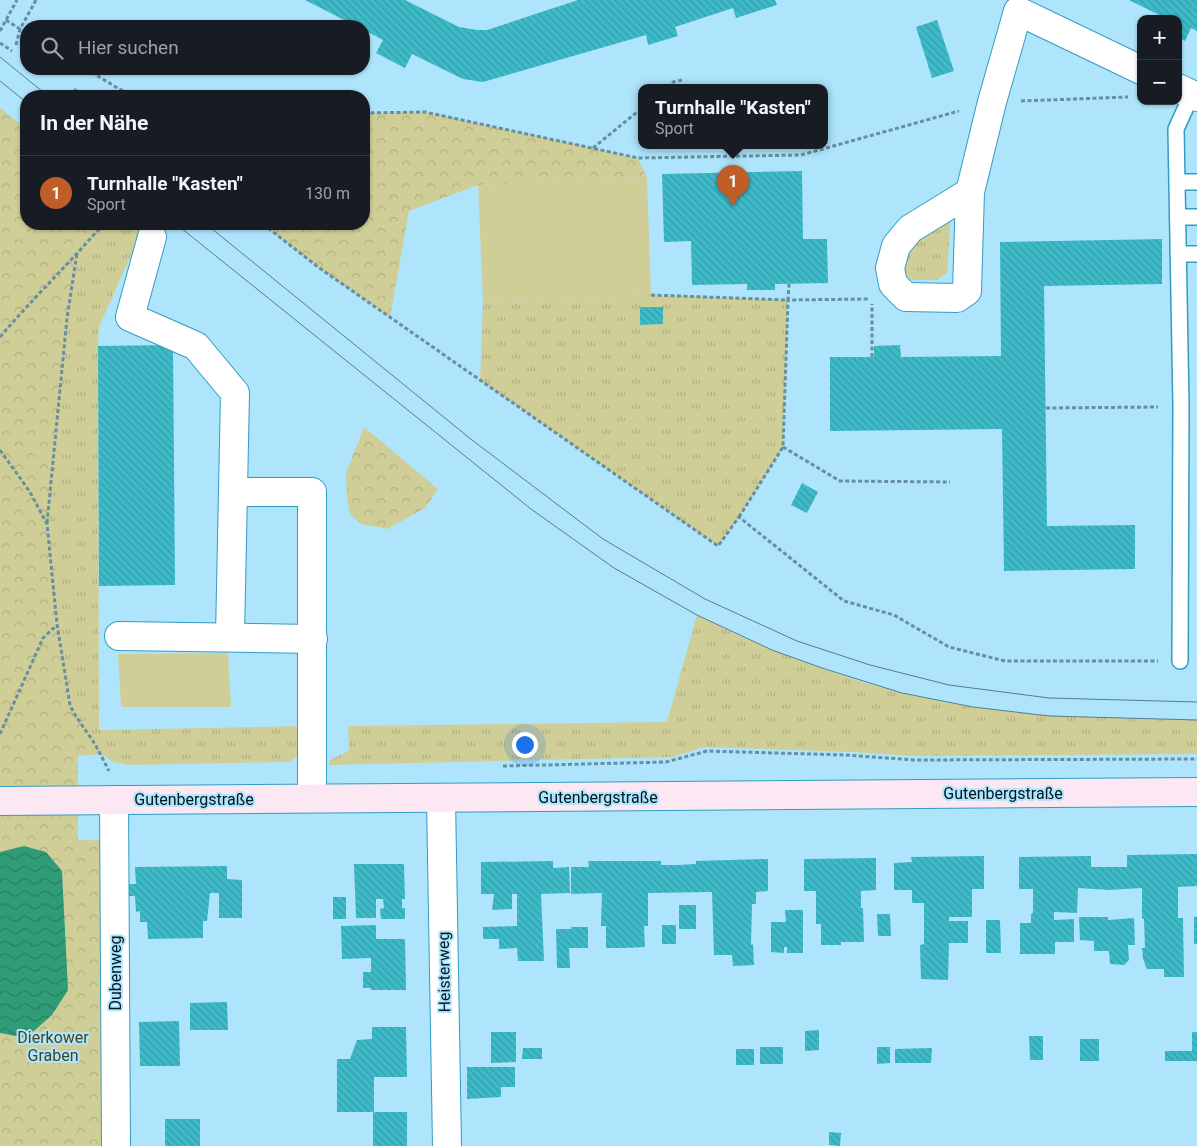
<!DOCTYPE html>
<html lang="de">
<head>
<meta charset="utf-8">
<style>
	body { margin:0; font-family:Roboto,sans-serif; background:#20242c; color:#f1f3f6 }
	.controls { position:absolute; right:15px; top:15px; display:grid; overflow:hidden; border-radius:10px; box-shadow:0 1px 4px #0004 }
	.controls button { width:45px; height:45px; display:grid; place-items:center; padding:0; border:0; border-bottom:1px solid #363941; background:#171b24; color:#f1f3f6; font:25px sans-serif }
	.you { position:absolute; left:524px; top:744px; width:18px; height:18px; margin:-12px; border:4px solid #fff; border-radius:50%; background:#1a73e8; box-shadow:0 0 0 8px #1a73e833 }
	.badge { display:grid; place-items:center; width:32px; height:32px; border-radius:50%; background:#c15d27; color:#fff; font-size:16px; font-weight:700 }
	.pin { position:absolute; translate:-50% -41px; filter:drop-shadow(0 1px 2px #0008) }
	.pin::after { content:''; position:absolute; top:26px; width:18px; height:15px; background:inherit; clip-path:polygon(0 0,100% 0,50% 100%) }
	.popup { position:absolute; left:638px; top:84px; width:190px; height:65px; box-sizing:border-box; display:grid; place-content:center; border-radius:10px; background:#171b24; filter:drop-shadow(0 1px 4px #0005); font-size:16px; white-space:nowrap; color:#9ea1a6 }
	.popup b { font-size:19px; color:#f1f3f6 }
	.popup::after { content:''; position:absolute; left:50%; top:100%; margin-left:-10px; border:10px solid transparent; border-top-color:#171b24 }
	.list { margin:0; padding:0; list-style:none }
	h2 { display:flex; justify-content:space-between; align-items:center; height:65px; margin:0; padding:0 20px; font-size:21px }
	h2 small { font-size:16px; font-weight:400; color:#9ea1a6 }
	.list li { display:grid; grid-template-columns:32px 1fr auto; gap:15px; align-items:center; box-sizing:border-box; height:75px; padding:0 20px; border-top:1px solid #363941 }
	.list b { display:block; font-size:19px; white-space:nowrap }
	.list p { margin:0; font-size:16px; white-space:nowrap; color:#9ea1a6 }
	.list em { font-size:16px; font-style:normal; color:#9ea1a6 }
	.icon { flex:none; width:28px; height:28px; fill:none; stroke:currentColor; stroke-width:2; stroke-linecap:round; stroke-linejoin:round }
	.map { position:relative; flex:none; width:1197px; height:1146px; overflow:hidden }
	.search { position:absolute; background:#171b24; box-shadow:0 1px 4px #0004; left:20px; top:20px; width:350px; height:55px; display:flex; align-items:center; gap:12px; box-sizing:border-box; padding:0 18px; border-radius:20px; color:#9ea1a6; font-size:19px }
	.panel { position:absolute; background:#171b24; box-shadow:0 1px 4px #0004; left:20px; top:90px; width:350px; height:140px; border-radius:20px }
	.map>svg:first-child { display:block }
	.grass { fill:url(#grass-tufts) }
	.forest { fill:url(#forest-crowns) }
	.garden { fill:#d0ce97 }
	.water { fill:url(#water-waves) }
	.building { fill:url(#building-back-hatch) }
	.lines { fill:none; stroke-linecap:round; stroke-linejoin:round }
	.lane-casing { stroke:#339cc1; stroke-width:18 }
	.street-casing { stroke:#339cc1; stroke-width:30 }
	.secondary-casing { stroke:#339cc1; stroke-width:30 }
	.path { stroke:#668fa0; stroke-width:3; stroke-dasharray:4 2.5; stroke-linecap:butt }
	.lane { stroke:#fff; stroke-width:15 }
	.street { stroke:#fff; stroke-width:28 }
	.secondary { stroke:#fce8f3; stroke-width:28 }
	.tram { stroke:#577d8c; stroke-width:1 }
	.labels { text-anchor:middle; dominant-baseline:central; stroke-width:4; stroke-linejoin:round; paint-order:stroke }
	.street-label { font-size:16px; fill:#02161e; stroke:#aee5fc }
	.park-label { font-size:16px; fill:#46441e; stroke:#aee5fc }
</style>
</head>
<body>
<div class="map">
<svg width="1197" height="1146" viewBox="0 0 1197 1146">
	<defs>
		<pattern id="grass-tufts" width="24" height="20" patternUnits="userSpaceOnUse" patternTransform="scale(1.25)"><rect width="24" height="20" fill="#d0ce97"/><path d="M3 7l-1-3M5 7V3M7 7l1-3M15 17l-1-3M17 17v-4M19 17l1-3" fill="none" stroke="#b1b082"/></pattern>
		<pattern id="forest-crowns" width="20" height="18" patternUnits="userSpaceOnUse" patternTransform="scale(1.25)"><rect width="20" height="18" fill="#d0ce97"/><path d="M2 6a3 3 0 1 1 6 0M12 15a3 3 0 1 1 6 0" fill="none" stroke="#b1b082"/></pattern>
		<pattern id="water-waves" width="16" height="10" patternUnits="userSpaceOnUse" patternTransform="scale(1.25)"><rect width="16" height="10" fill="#309c77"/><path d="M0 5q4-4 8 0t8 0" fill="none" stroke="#277e61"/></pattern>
		<pattern id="building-back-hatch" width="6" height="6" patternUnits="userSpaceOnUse" patternTransform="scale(1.25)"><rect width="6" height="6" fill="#3ebac8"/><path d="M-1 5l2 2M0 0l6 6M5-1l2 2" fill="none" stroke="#359fab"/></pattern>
	</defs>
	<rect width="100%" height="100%" fill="#aee5fc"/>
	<g class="grass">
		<path d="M 0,108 L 26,129 L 26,224 L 142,224 L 144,226 L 99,327 L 98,346 L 99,730 L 303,726 C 303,743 306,753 289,762 L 129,765 L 113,762 L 101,754 L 4,759 Z"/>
		<polygon points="951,211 947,273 937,280 910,280 902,270 906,250"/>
		<polygon points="651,295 788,300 783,447 739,517 718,546 480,380 483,302"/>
		<path d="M 697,615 C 722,627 747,640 773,650 C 837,676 905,697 973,707 C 1047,718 1122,718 1197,720 L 1197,754 L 916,756 L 852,752 L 705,747 L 672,757 L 329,765 L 329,760 L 349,751 L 348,726 L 667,722 Z"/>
	</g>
	<g class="forest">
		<polygon points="0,108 26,129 26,224 103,224 77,254 67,318 47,524 57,624 70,705 75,715 101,754 78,756 78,840 105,840 107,1146 0,1146"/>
		<polygon points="425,112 638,158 647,178 478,185 409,211 390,317 318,267 263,224 364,224 364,113"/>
		<polygon points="364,427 438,489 425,508 387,529 361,524 350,514 347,498 346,473"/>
	</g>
	<g class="garden">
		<polygon points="647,178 651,295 483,302 478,185"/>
		<polygon points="228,653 231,707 121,707 118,654"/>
	</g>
	<polygon class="water" points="24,846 46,852 62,871 68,990 52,1015 26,1038 0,1033 0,852"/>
	<g class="building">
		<polygon points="305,0 405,0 459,27 477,30 487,30 578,0 775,0 777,5 736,18 733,8 675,27 678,36 648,45 646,35 483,82 463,79 412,54 405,68 376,53 383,40 364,30 364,26 356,26"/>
		<polygon points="1129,0 1197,0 1197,31 1191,28 1185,41 1178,38 1178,19 1158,19 1159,15"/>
		<polygon points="937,20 954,71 932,78 916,27"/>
		<polygon points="75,88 86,96 73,96 70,94"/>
		<polygon points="802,171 803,239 827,239 828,283 775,284 775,290 747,290 747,284 692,285 691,241 664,242 662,174"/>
		<polygon points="1162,239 1162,284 1044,286 1047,526 1135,525 1135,569 1004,571 1002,429 830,431 830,357 874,357 874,346 900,345 901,357 1001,356 1000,242"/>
		<polygon points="640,307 663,307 663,324 640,325"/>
		<polygon points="173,345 175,585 99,586 98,346"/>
		<polygon points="802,483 818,492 807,513 791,505"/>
		<polygon points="1197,854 1197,886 1178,887 1178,918 1183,918 1184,977 1164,977 1164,969 1147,969 1143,959 1142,948 1145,948 1144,919 1142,918 1142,888 1109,890 1078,888 1077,913 1054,912 1054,920 1074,919 1074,942 1055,942 1055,954 1020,954 1020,923 1031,923 1031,914 1033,913 1033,889 1019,889 1019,857 1091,856 1091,867 1127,867 1127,855"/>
		<polygon points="984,856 984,889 972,889 972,917 949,917 949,921 968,921 968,943 949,943 948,980 921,979 920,945 924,944 924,903 912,903 912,890 894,890 894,863 912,862 911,857"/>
		<polygon points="876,858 876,890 861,891 861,908 863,908 864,942 841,942 841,945 821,945 821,924 816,924 816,891 804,891 804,859"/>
		<polygon points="768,859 768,891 756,892 756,904 752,904 751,945 753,944 754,965 733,966 732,955 714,955 712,892 648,893 648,926 644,926 645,947 625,948 606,948 606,926 601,926 602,893 571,894 571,867 589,867 588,861 661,861 661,865 678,865 696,864 696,861"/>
		<polygon points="553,861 553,868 569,867 570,893 541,894 544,961 518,961 517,948 499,949 499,939 483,939 483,927 517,926 517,894 512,894 512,909 492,910 494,894 481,894 481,862"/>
		<polygon points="354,864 404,864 405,899 402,899 402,908 405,908 405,919 381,919 380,909 384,908 383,899 376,899 376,918 356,918"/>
		<polygon points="227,866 227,879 242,880 242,918 219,918 219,893 210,893 207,921 203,921 203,938 148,939 147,922 140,922 140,911 136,912 135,896 129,896 129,884 136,884 135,867"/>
		<rect x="333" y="897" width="13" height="22"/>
		<rect x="679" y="905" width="17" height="24"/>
		<polygon points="785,910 803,910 803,953 787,953 787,947 784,947 784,953 771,952 771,922 786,922"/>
		<polygon points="877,914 890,914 891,936 878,936"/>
		<polygon points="1079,917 1108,917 1108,920 1134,918 1135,945 1128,945 1129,960 1124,965 1110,964 1109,951 1094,951 1094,941 1080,940"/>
		<rect x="1194" y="917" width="3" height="27"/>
		<polygon points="986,920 1000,920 1001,953 986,953"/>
		<polygon points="376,925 376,939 405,939 406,990 371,990 371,988 363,988 363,972 371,972 371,958 342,959 341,926"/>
		<rect x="662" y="925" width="14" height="19"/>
		<polygon points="571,927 588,927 588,948 569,948 570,968 557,968 556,929 571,929"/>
		<polygon points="227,1002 228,1030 190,1030 190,1003"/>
		<polygon points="179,1021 180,1066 140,1066 139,1022"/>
		<polygon points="372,1027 406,1027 407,1077 374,1077 374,1112 337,1112 337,1059 350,1059 357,1040 372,1039"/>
		<polygon points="819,1030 819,1050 805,1051 805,1031"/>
		<polygon points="491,1032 516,1032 516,1062 491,1063"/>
		<polygon points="1192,1032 1197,1032 1197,1061 1165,1061 1165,1051 1192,1051"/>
		<polygon points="1029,1036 1043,1036 1043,1060 1030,1060"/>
		<rect x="1080" y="1039" width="19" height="22"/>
		<rect x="760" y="1047" width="23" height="17"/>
		<polygon points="877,1047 890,1047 890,1063 877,1064"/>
		<polygon points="523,1048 542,1048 542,1059 522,1059"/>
		<polygon points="932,1048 931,1063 895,1063 895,1049"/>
		<rect x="736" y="1049" width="18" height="16"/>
		<polygon points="467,1067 515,1067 515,1087 501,1087 501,1097 467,1099"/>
		<rect x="373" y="1112" width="34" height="34"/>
		<rect x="165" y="1119" width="35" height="27"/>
		<polygon points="829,1132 841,1133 840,1146 829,1145"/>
	</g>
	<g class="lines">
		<g class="lane-casing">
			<g id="lane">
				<polyline points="1178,182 1197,182"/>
				<polyline points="1178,217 1197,217"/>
				<polyline points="1178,254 1197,254"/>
				<polyline points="1180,661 1181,406 1176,129 1192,94"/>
			</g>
		</g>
		<g class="street-casing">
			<g id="street">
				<polyline points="1178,88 1197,97"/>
				<polyline points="970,192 910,229 896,246 890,268 893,284 906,297 957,298 967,291 970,192 992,102 1018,11 1141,70"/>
				<polyline points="152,237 130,317 196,346 235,393 230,637"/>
				<polyline points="233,492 312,492 312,798"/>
				<polyline points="119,636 313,639"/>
				<polyline points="441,798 447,1146"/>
				<polyline points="114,800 116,1146"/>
			</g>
		</g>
		<g class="secondary-casing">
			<polyline id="secondary" points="0,801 1197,792"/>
		</g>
		<g class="path">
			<polyline points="6,20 26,33"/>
			<polyline points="0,31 17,0"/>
			<polyline points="0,43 12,51"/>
			<polyline points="16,45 20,29 36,0"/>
			<polyline points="86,69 131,96"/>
			<polyline points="667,87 673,82 682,80"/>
			<polyline points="1021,101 1128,97"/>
			<polyline points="364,113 425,112 638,158 801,155 959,111"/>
			<polyline points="593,148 642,108"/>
			<polyline points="263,224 318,267 718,546 739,517 844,601 894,615 949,647 1005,661 1158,661"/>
			<polyline points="651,295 788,300 789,284"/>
			<path d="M 0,337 C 33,298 70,263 103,224"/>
			<polyline points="872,357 872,304"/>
			<polyline points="1046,408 1158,407"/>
			<polyline points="783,447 840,481 950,482"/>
			<polyline points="0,450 30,492 47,524 57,624 70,705 75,715 95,744 109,771"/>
			<polyline points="739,517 783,447 788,300 868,299"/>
			<polyline points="47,523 67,318 77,253"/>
			<polyline points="0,734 43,638 57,625"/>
			<polyline points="503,766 666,762 707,751 845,755 915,760 1197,759"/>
		</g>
		<use href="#lane" class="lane"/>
		<use href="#street" class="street"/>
		<use href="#secondary" class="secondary"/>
		<g class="tram">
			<polyline points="0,57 48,96"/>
			<polyline points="0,81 26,102"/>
			<polyline points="176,224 531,509 614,568 697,615 772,650 822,668 902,693 973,707 1049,716 1197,720"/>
			<polyline points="206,224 472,440 603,539 705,599 797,641 870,665 949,685 1049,698 1197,702"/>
		</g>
	</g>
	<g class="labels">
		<g class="street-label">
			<text x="1003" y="793">Gutenbergstraße</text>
			<text x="598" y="797">Gutenbergstraße</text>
			<text x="194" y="799">Gutenbergstraße</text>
			<text transform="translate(444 972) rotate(-91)">Heisterweg</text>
			<text transform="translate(115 973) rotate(-90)">Dubenweg</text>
		</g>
		<g class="park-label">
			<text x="53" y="1037">Dierkower<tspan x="53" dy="18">Graben</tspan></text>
		</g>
	</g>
</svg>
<div class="controls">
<button>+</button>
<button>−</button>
</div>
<div class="you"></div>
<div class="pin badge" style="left:733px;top:206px">1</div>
<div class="popup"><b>Turnhalle &quot;Kasten&quot;</b>Sport</div>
<div class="search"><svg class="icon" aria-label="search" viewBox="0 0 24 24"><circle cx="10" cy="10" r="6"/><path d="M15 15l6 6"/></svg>Hier suchen</div>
<section class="panel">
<h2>In der Nähe<small></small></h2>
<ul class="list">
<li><span class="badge">1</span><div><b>Turnhalle &quot;Kasten&quot;</b><p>Sport</p></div><em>130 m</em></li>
</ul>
</section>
</div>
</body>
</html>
